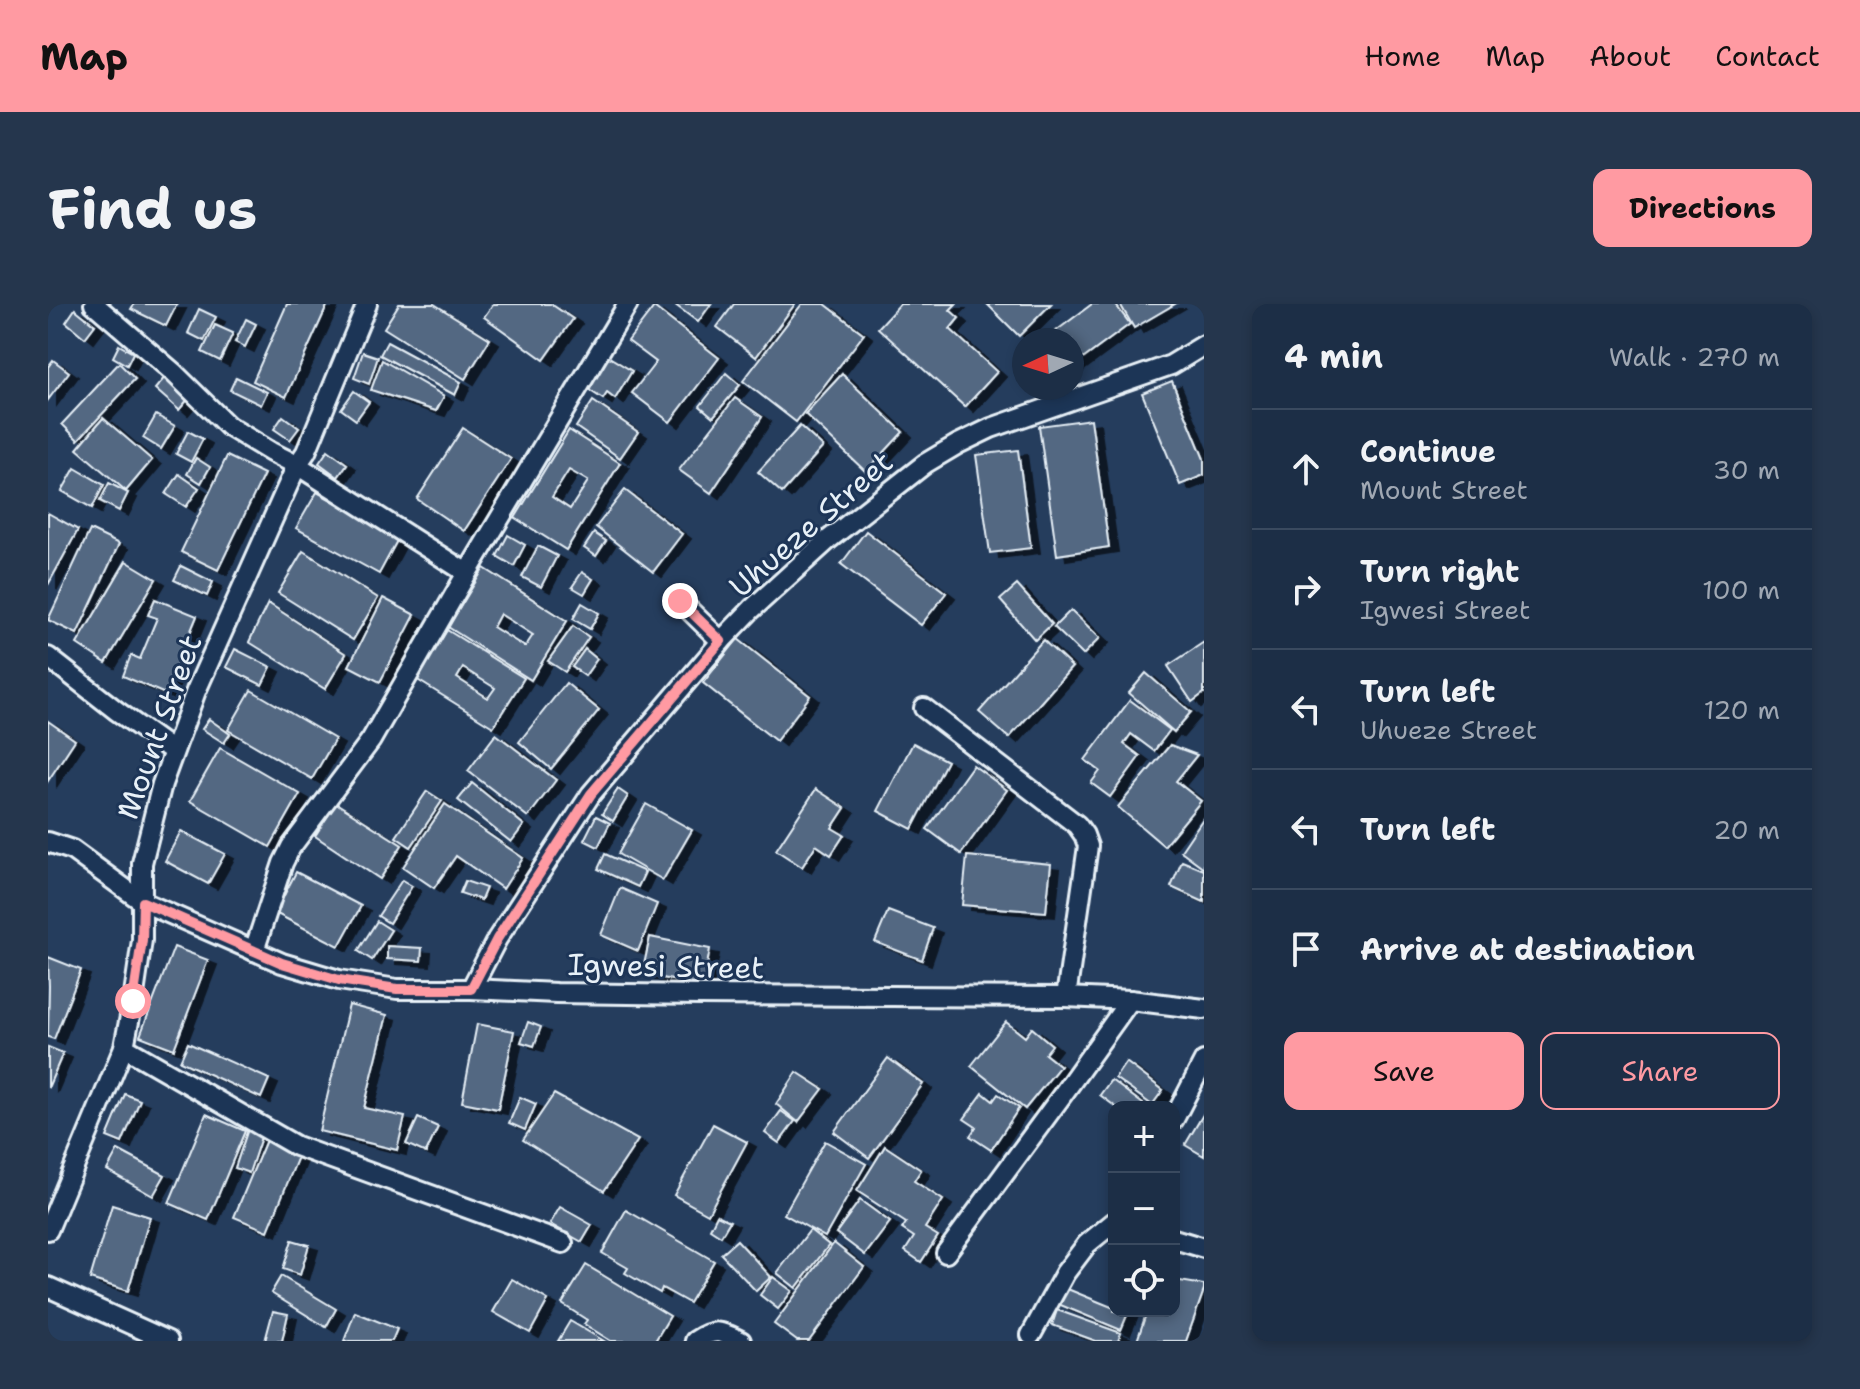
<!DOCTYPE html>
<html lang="en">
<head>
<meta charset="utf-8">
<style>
	body { margin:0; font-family:"Shantell Sans",sans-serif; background:#25364d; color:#f1f3f6 }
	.controls { position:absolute; right:24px; bottom:24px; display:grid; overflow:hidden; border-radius:16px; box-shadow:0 4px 12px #0003 }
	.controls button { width:72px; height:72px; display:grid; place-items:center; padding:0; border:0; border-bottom:2px solid #3a4a5f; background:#1c2e46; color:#f1f3f6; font:40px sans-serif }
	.compass { position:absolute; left:964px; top:24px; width:72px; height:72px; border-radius:50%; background:#1c2e46; box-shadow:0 4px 12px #0003; rotate:266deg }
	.stop { position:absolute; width:24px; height:24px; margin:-18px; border:6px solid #ff9aa2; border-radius:50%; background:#fff }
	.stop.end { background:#ff9aa2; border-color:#fff; box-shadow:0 2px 8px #0008 }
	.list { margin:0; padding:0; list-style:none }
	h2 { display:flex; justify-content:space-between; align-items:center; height:104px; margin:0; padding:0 32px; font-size:34px }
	h2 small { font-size:26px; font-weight:400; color:#a0a8b3 }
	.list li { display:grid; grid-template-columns:52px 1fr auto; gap:24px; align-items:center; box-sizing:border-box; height:120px; padding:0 32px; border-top:2px solid #3a4a5f }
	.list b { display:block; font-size:30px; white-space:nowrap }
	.list p { margin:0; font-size:26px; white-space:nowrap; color:#a0a8b3 }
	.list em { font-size:26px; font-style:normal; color:#a0a8b3 }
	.actions { display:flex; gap:16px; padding:24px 32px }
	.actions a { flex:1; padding:18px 0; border:2px solid #ff9aa2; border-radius:16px; text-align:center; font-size:28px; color:#ff9aa2 }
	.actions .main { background:#ff9aa2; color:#111 }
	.icon { flex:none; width:44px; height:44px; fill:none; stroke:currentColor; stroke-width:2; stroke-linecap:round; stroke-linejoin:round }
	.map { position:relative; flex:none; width:1156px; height:1037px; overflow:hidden; border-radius:16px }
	header { display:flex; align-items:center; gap:48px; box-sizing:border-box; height:112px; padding:0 40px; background:#ff9aa2; color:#111 }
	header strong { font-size:38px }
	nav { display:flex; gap:44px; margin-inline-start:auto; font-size:28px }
	.intro { display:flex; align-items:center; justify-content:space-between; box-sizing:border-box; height:192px; padding:0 48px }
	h1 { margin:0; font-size:56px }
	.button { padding:20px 36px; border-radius:16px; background:#ff9aa2; color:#111; font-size:28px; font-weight:700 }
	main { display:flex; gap:48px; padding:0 48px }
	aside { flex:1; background:#1c2e46; border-radius:16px; box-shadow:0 4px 12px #0003 }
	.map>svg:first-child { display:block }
	.building { fill:#536782; stroke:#e8f1f8; stroke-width:2; fill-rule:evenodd; filter:url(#shadow) }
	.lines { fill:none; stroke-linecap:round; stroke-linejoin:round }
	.street-casing { stroke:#e8f1f8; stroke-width:24 }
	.street { stroke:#1d3557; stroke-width:18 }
	.route { stroke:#ff9aa2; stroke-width:10 }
	.labels { text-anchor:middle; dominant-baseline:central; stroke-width:6; stroke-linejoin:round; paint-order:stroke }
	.street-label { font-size:30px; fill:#e8f1f8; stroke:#1d3557 }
</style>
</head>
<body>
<header>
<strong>Map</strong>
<nav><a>Home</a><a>Map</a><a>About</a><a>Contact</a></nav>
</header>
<div class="intro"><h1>Find us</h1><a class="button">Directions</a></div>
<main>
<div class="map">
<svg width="1156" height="1037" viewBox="0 0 1156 1037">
	<defs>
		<filter id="shadow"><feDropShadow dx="9" dy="5" stdDeviation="0" flood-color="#0009"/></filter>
	</defs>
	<rect width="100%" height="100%" fill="#253d5d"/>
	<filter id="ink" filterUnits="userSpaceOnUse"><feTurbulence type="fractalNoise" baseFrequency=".0125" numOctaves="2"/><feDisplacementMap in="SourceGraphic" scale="16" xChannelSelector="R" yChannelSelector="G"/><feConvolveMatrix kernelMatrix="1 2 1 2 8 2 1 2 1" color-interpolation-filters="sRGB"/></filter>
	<g filter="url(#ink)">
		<g class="building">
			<polygon points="86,0 129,0 118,22 83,5"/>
			<polygon points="239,0 280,0 238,93 205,77"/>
			<polygon points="351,0 386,0 442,35 417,75 336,24"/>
			<polygon points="445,0 503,0 525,15 496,56 436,13"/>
			<polygon points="626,0 663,0 650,18"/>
			<polygon points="686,0 747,0 708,53 669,23"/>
			<polygon points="754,0 777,0 816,30 748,118 695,77"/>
			<polygon points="852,0 908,0 902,6 911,14 902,25 949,68 917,103 830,24"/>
			<polygon points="939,0 1003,0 971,32"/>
			<polygon points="1044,0 1067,0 1082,20 1024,63 1024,36 996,36"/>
			<polygon points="1072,0 1127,0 1086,24"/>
			<polygon points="606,3 671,54 622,118 584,89 608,58 580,37"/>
			<polygon points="27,5 47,21 37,34 18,18"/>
			<polygon points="151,5 168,13 156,37 140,29"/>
			<polygon points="198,15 208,20 197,43 187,38"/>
			<polygon points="167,21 185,29 172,57 154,48"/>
			<polygon points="339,38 413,78 407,91 332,51"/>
			<polygon points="71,41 85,49 79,61 65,53"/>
			<polygon points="315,48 330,53 321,80 306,74"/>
			<polygon points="558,51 584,67 567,95 559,89 555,95 538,84"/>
			<polygon points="5,56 21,68 0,96 0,63"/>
			<polygon points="334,56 396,92 388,107 323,86"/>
			<polygon points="71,59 87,75 30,136 14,120"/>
			<polygon points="678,69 692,81 665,113 652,102"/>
			<polygon points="794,70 855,128 818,168 757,110"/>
			<polygon points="117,73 141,94 131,106 107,85"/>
			<polygon points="188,73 219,88 213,101 182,86"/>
			<polygon points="1124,77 1156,155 1156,171 1132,181 1094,89"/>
			<polygon points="306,87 321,98 308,116 293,105"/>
			<polygon points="687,94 714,113 663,189 631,166"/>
			<polygon points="545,97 590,128 572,154 528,123"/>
			<polygon points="108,111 127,122 113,145 95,134"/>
			<polygon points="235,112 251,124 242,136 226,125"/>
			<polygon points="55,114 104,156 78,187 29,145"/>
			<polygon points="1043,115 1061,243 1009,251 991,122"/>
			<polygon points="752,122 775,143 734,189 710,168"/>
			<polygon points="415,124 463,155 416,227 369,195"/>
			<path d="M 521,126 L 572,159 L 518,246 L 467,214 ZM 521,166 L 540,177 L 522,205 L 504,193 Z"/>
			<polygon points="140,127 155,135 143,158 128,150"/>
			<polygon points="280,146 299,160 290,173 271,159"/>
			<polygon points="970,146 983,244 942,249 928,151"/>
			<polygon points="179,152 216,170 170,266 133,248"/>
			<polygon points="148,154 162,163 153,179 139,170"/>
			<polygon points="27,164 56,181 44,204 14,187"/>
			<polygon points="131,170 151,184 138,203 118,190"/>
			<polygon points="61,179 80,189 71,207 52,197"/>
			<polygon points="577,186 634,230 605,268 548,223"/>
			<polygon points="269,188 351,233 331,270 248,224"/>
			<polygon points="0,209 30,226 0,281"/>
			<polygon points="42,226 71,240 29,330 0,316"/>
			<polygon points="818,227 898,289 873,321 793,260"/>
			<polygon points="546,229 558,237 548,252 536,244"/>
			<polygon points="460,231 477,241 466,262 449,252"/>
			<polygon points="490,242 509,252 493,283 474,273"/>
			<polygon points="255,247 330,294 305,336 230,289"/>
			<polygon points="78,257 108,275 58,359 29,340"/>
			<polygon points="133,262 165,278 159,292 126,276"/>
			<path d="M 436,264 L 519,317 L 483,376 L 400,323 ZM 452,310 L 485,331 L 477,343 L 445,323 Z"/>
			<polygon points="534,268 545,275 536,290 524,283"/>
			<polygon points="969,281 1004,320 987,336 952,296"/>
			<polygon points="335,294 367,311 332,378 301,362"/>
			<polygon points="107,295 149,312 117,390 75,372 83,351 92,355 109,314 100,311"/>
			<polygon points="220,299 298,350 277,385 201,338"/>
			<polygon points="534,299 551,309 542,325 525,315"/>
			<polygon points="1023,306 1052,334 1035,351 1006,323"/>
			<polygon points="525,322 541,333 517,368 500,357"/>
			<path d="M 399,326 L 476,374 L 445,423 L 368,375 ZM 415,364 L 447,384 L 440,394 L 409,374 Z"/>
			<polygon points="690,335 762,392 728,437 655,379"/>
			<polygon points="995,336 1024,363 961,434 931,408"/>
			<polygon points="1156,338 1156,389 1144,398 1120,362"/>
			<polygon points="187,345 223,363 214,381 178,363"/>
			<polygon points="537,345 549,355 537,372 524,363"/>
			<polygon points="1098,369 1143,408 1126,428 1081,389"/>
			<polygon points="518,379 551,406 503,465 471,438"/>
			<polygon points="203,386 287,435 264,475 180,426"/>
			<polygon points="1082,396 1122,426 1106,447 1083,430 1076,440 1092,452 1062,493 1043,479 1052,467 1037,456"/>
			<polygon points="161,415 182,430 176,439 154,425"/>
			<polygon points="0,417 27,436 0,477"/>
			<polygon points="448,430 508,476 480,513 420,467"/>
			<polygon points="865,439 899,457 864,525 830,507"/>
			<polygon points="1122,441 1149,451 1128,477 1153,497 1116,542 1070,503"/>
			<polygon points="172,444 252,490 222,543 142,497"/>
			<polygon points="925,461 959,486 913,550 879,525"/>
			<polygon points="424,479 476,521 463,538 410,496"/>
			<polygon points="570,485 580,492 565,517 554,510"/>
			<polygon points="768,485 797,504 784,524 796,531 783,551 768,541 754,563 728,546"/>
			<polygon points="379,487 394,497 363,543 348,533"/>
			<polygon points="288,499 354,541 332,575 267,532"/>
			<polygon points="397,500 475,554 455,585 408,552 386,584 355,563"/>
			<polygon points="598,500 644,526 615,576 570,550"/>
			<polygon points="548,512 562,519 550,543 536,536"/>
			<polygon points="1156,513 1156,564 1133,547"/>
			<polygon points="133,527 177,550 160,580 117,557"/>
			<polygon points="557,550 597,568 590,583 550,565"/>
			<polygon points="919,552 1003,560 998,608 914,601"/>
			<polygon points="1134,557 1156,566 1156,598 1123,583"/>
			<polygon points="248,568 313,602 291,642 227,609"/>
			<polygon points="354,576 364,582 341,619 330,612"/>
			<polygon points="417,577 438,584 433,596 412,589"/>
			<polygon points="572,584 609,600 590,647 553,631"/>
			<polygon points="840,607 885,624 874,656 827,638"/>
			<polygon points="329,617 343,626 324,656 310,647"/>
			<polygon points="602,633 662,645 655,682 594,670"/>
			<polygon points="339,642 374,644 373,657 339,655"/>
			<polygon points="126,643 160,656 126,745 92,732"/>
			<polygon points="0,653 33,666 6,735 0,733 1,682"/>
			<polygon points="301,701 339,711 316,804 357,813 349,846 271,827"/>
			<polygon points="480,718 493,723 486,742 473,738"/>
			<polygon points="958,718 977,733 984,724 1004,741 997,750 1012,762 977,805 923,762"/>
			<polygon points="429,720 466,727 450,805 414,798"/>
			<polygon points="140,739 221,775 213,794 132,757"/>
			<polygon points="0,743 15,749 0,784"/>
			<polygon points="840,754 875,780 821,854 786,828"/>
			<polygon points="1078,758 1115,786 1104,801 1067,774"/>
			<polygon points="749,768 775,785 750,818 728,800"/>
			<polygon points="1063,776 1099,803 1068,803 1052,791"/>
			<polygon points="935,789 945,797 950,790 971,804 943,846 922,832 928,823 916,815"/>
			<polygon points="77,790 92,796 74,839 59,833"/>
			<polygon points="506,790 590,836 556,887 475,836"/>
			<polygon points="472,793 488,800 477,826 461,819"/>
			<polygon points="733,807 747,817 731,839 717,829"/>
			<polygon points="1156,809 1156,852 1137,841"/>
			<polygon points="158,810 197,827 160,916 121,899"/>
			<polygon points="370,814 390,823 378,849 358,840"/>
			<polygon points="665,820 699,838 660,910 626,891"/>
			<polygon points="201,822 215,827 201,869 187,864"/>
			<polygon points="218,836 251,850 220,927 186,913"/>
			<polygon points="777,837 818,860 777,933 736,910"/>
			<polygon points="837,842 873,866 866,877 895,896 877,924 890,932 873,958 857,947 866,933 854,925 858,919 809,887"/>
			<polygon points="70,846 117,871 105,892 59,866"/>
			<polygon points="812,896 842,918 817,951 788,929"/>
			<polygon points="64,901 102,913 80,987 42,975"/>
			<polygon points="512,903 544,921 534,938 502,920"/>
			<polygon points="578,906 666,957 641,999 614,984 612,989 577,969 580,964 554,949"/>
			<polygon points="669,911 682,917 673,932 662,925"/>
			<polygon points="762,926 781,941 748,984 729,969"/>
			<polygon points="244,936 261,941 252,971 235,965"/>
			<polygon points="689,936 723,973 708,987 673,950"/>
			<polygon points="786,939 816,963 761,1037 749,1037 726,1020"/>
			<polygon points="538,961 622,1012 607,1037 563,1037 536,1020 539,1016 514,1000"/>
			<polygon points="233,972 288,1005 278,1023 223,989"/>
			<polygon points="725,973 744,987 730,1005 712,991"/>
			<polygon points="464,975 500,996 482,1029 445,1008"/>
			<polygon points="1126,976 1156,981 1156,986 1138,1037 1089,1037 1099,1007 1126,1007"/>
			<polygon points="1017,984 1066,1004 1066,1007 1080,1009 1073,1026 1010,1000"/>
			<polygon points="1009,1006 1073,1029 1070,1037 1048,1037 1004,1021"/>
			<polygon points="225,1007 240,1010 234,1037 217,1037"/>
			<polygon points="307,1008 349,1025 344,1037 296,1037"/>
			<polygon points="522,1017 556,1037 510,1037"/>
		</g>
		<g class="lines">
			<g class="street-casing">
				<g id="street">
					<polyline points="46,0 125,68 180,122 223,148 249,161 419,269"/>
					<polyline points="632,297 673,337"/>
					<polyline points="0,353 69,407 125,447"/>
					<polyline points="876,404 1029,521 1036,531 1040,542 1018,693"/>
					<polyline points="0,538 24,546 95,598 234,659 291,676 349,685 423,685 508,689 652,691 1018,693 1082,696 1156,705"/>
					<polyline points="206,647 235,559 243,543 323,436 419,269 580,0"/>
					<polyline points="423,685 449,635 543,490 676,334 704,305 780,236 878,159 910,140 943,124 1123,61 1156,41"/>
					<polyline points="76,743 248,842 515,939"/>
					<polyline points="1126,815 1156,757"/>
					<polyline points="0,926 76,743 85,697 94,636 94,559 114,480 148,387 249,161 258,148 319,0"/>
					<polyline points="1126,935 1156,944"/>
					<polyline points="898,949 1015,790 1082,696"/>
					<polyline points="0,983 120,1037"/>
					<polyline points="983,1031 1017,969 1039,940 1066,918"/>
					<path d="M 647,1037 C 666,1024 673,1027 693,1037"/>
				</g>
			</g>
			<use href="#street" class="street"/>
		</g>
	</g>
	<g class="lines" filter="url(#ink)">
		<polyline class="route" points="85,697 94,636 95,598 234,659 291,676 349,685 423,685 449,635 543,490 673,337 632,297"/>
	</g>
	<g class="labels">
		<g class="street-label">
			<text transform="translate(763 220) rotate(-41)">Uhueze Street</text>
			<text transform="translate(111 423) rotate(-70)">Mount Street</text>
			<text transform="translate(618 662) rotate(1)">Igwesi Street</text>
		</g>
	</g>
</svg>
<div class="controls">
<button>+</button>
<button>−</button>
<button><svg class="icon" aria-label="locate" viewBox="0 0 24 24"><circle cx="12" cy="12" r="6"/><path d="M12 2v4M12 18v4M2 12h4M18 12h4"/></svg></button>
</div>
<svg class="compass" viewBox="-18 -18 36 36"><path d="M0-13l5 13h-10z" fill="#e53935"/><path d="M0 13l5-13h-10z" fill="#a0a8b3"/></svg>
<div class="stop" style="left:85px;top:697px"></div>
<div class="stop end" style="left:632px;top:297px"></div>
</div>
<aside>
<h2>4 min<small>Walk · 270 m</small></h2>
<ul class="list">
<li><svg class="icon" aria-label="ahead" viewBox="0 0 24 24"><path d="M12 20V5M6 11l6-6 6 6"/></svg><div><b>Continue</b><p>Mount Street</p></div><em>30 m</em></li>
<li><svg class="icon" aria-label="right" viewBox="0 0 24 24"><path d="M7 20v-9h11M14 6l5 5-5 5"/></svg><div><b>Turn right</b><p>Igwesi Street</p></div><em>100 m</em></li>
<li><svg class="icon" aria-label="left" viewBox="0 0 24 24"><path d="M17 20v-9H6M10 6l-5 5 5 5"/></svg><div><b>Turn left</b><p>Uhueze Street</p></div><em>120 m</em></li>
<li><svg class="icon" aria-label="left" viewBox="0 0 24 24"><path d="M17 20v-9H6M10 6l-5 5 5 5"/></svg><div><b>Turn left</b></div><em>20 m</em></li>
<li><svg class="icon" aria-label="arrive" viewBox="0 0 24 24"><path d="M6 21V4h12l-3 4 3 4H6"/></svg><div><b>Arrive at destination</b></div></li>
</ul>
<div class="actions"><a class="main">Save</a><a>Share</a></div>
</aside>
</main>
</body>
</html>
